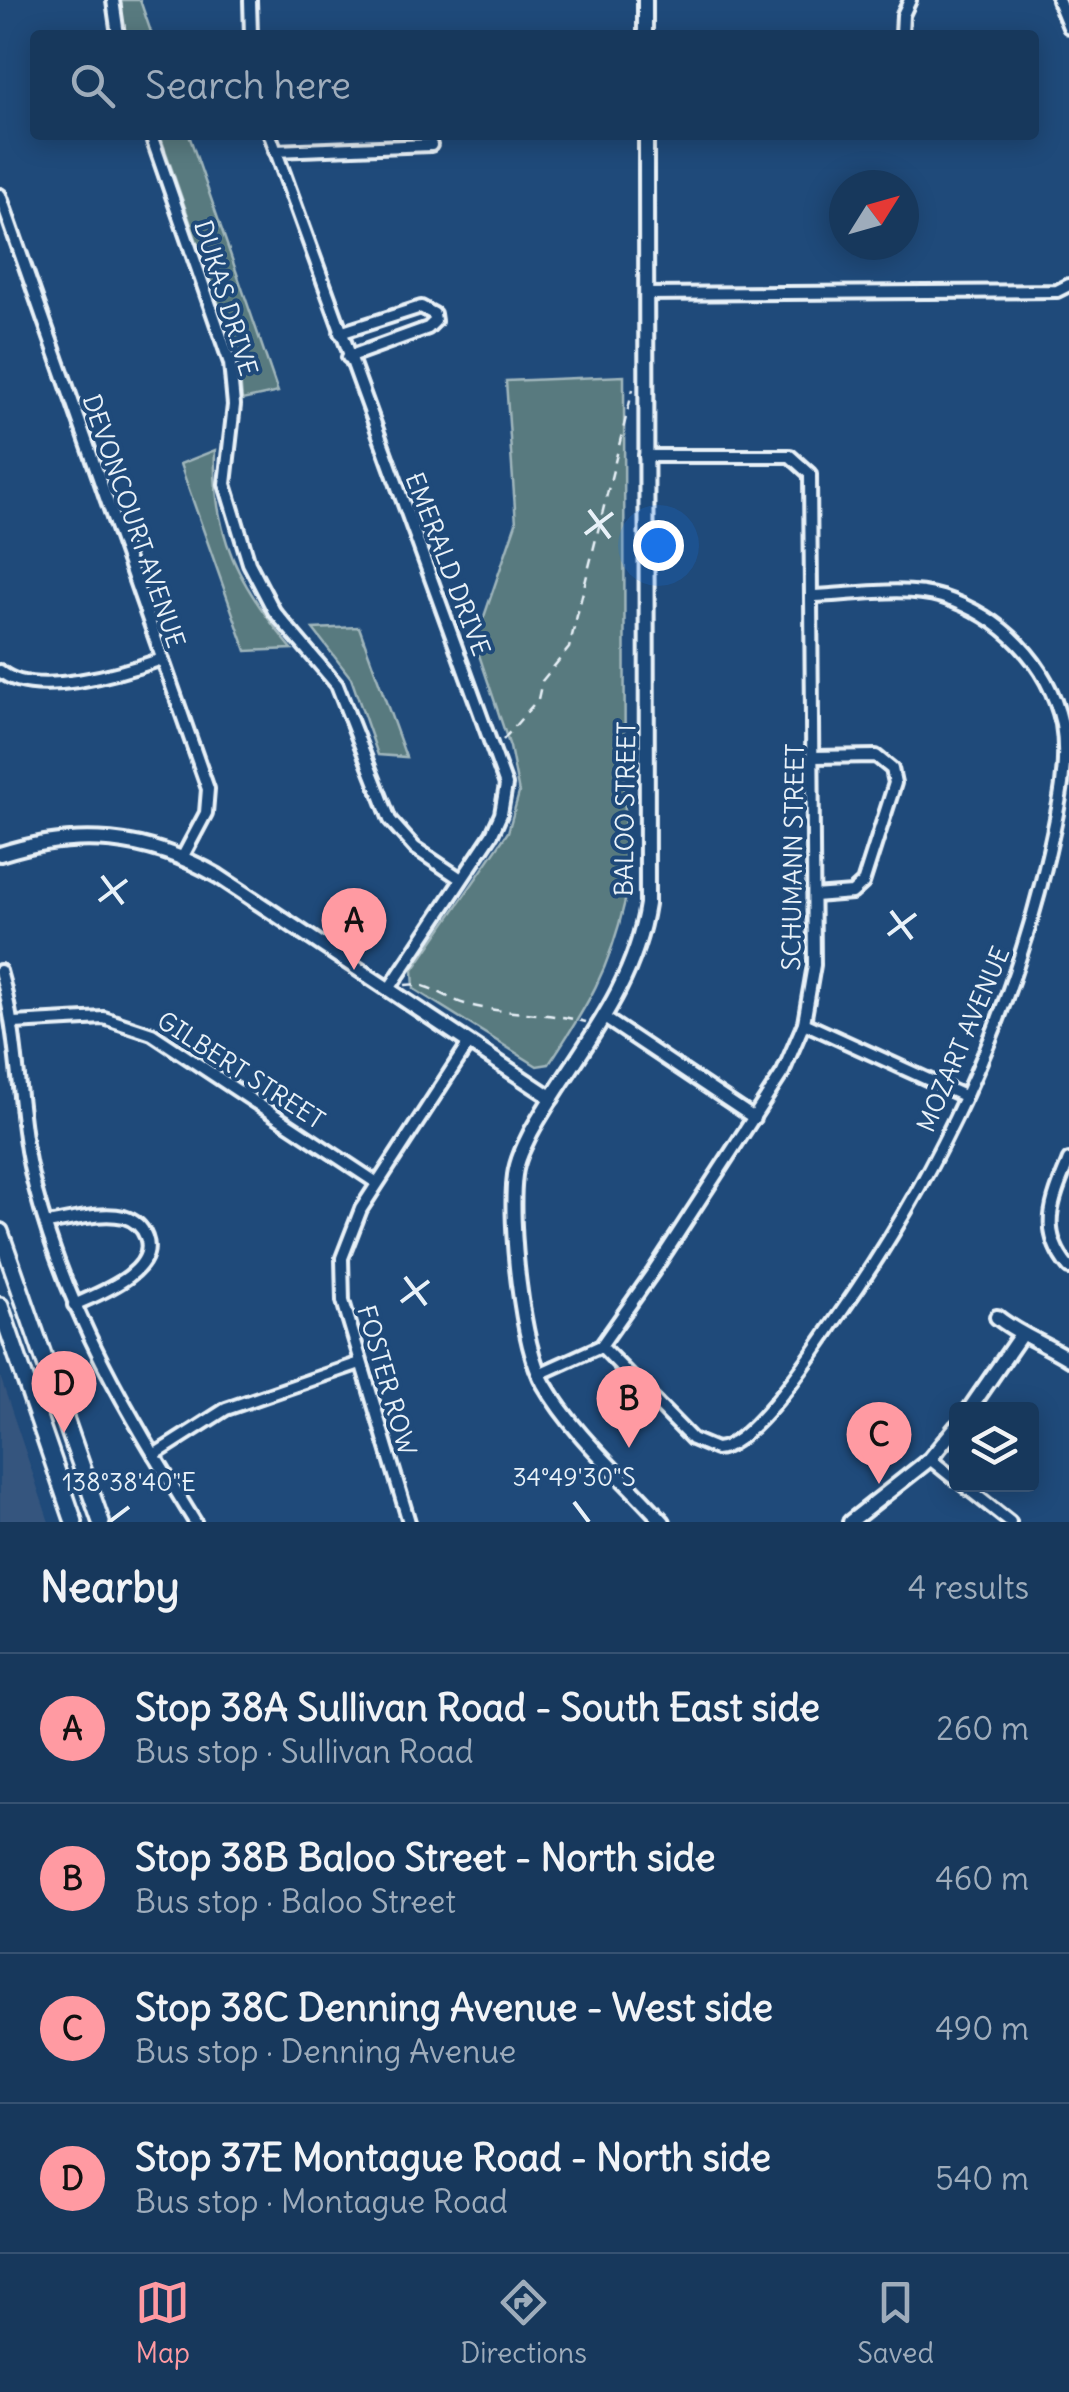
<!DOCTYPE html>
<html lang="en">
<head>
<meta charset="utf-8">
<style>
	body { margin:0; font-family:Delius,sans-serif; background:#203f62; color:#f1f3f6 }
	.controls { position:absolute; right:30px; bottom:30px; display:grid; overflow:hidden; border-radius:10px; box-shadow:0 5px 25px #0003 }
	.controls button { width:90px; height:90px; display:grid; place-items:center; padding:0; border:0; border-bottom:2px solid #365272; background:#17385c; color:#f1f3f6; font:50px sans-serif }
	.compass { position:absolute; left:829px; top:170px; width:90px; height:90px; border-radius:50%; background:#17385c; box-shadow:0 5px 25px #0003; rotate:53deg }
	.you { position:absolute; left:658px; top:545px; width:35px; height:35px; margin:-25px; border:8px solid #fff; border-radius:50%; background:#1a73e8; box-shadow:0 0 0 15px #1a73e833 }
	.badge { display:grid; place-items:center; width:65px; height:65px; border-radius:50%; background:#ff9aa2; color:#111; font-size:32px; font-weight:700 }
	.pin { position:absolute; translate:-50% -82px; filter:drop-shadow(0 2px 5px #0008) }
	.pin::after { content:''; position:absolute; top:52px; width:35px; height:30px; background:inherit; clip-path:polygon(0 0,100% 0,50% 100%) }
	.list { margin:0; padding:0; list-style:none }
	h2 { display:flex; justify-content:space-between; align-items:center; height:130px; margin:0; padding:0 40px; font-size:42px }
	h2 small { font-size:32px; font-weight:400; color:#9eacbb }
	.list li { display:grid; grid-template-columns:65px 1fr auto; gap:30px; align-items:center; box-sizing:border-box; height:150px; padding:0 40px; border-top:2px solid #365272 }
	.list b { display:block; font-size:38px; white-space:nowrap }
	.list p { margin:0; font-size:32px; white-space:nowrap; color:#9eacbb }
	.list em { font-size:32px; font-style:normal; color:#9eacbb }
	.icon { flex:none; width:55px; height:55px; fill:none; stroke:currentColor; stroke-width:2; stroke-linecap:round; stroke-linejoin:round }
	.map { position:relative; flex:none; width:1069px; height:1522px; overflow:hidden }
	.search { position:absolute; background:#17385c; box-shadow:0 5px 25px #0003; left:30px; right:30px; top:30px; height:110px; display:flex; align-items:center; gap:25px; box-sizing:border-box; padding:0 35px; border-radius:10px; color:#9eacbb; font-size:38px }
	.sheet { height:730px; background:#17385c }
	nav { display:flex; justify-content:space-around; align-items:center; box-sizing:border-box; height:140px; border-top:2px solid #365272; background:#17385c; font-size:28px; color:#9eacbb }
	nav a { display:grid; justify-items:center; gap:5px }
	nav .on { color:#ff9aa2 }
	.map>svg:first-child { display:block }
	.built { fill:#35557e }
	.green { fill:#597a7f; stroke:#a0b6bc; stroke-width:2.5 }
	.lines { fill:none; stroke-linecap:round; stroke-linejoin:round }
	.minor-casing { stroke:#e8f1f8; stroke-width:18 }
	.tertiary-casing { stroke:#e8f1f8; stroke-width:20 }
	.secondary-casing { stroke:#e8f1f8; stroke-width:22 }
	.path { stroke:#e8f1f8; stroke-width:2.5; stroke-dasharray:10 8; stroke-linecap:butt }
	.minor { stroke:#1f4a7a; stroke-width:10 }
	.tertiary { stroke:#1f4a7a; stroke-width:12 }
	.secondary { stroke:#1f4a7a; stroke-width:15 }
	.ticks { fill:none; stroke:#e8f1f8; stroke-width:4 }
	.labels { text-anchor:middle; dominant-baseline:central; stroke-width:8; stroke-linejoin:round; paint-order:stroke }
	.street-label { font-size:25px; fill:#e8f1f8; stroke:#1f4a7a }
	.ticks-label { font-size:25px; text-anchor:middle; fill:#e8f1f8; stroke:#1f4a7a; stroke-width:8; stroke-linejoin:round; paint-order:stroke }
</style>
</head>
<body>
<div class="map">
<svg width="1069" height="1522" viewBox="0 0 1069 1522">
	<rect width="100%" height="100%" fill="#1f4a7a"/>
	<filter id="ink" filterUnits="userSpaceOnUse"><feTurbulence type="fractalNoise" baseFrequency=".01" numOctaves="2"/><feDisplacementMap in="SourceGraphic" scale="20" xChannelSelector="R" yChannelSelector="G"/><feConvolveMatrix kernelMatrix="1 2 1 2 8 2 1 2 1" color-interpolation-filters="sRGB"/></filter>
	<g filter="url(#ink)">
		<polygon class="built" points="0,1376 49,1522 0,1522"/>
		<g class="green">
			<polygon points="119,0 140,0 152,35 125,35"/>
			<polygon points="160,135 189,135 278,392 242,400 239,363"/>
			<path d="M 624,376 L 625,901 C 609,971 588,1005 549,1064 L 537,1066 L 414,989 L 413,970 L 508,832 L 519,793 L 510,747 L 475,643 L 516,523 L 506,381 Z"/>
			<path d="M 215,450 C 212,536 239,585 292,649 L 246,651 L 180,464 Z"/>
			<polygon points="359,627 406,757 378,755 351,678 313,629"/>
		</g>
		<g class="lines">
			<g class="minor-casing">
				<g id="minor">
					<polyline points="113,0 118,35"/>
					<polyline points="250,0 251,35"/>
					<polyline points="1058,0 1069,27"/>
					<polyline points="902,35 903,15 910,0"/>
					<polyline points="151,135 230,363 234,405 225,484 249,563 274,611 337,685 390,820 415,848 461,879"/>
					<polyline points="270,135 506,785 501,814 492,834 389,989"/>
					<polyline points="275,151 431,145"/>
					<polyline points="0,195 208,789 206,813 182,858"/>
					<polyline points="646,294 1057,291 1069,285"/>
					<polyline points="340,333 421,307 434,314 435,321 428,328 348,357"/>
					<path d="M 0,671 C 33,700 125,672 162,659"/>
					<polyline points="814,896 852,893 863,883 895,783 892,769 876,756 814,757"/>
					<path d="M 0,971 C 21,1042 16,1116 35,1188 C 69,1317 126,1410 195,1522"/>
					<polyline points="606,1019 754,1118"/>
					<polyline points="14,1023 104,1018 152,1034 377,1183"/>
					<polyline points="804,1023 964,1096"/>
					<path d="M 1069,1160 C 1052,1201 1038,1231 1069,1268"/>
					<path d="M 46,1224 C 69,1221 101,1211 124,1217 C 134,1220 142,1226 146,1237 C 159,1272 98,1294 74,1305"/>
					<path d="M 601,1346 L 692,1439 L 716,1449 C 751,1449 817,1347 837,1318 C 936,1178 1012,1018 1049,851 C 1058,810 1069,766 1062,724 C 1048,662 1001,616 942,597 C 904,585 853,595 814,596"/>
					<polyline points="539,1374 601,1346 653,1272 783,1072 804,1023 814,965 810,474 790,456 645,456"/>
					<polyline points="154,1455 226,1409 360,1363"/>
					<polyline points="930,1459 956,1480"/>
					<polyline points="962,1484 1010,1522"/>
					<polyline points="409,1522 343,1301 342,1258 361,1209 469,1043"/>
				</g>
			</g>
			<g class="tertiary-casing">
				<g id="tertiary">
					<polyline points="645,0 645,35"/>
					<path d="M 646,135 L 647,904 C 633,995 574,1055 531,1132 C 524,1146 517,1160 515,1175 C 509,1221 521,1344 544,1384 C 574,1436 624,1478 663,1522"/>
					<path d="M 0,854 C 77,829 147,835 218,876 L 552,1098"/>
					<path d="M 997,1317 C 1019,1335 1044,1343 1069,1359"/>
					<polyline points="969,1410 1020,1336"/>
					<polyline points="850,1522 930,1459 956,1427"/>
				</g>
			</g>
			<g class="secondary-casing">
				<g id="secondary">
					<polyline points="0,1232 101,1522"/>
					<polyline points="0,1306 74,1522"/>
				</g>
			</g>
			<g class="path">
				<polyline points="503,740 538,699 542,681 569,648 633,389"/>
				<path d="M 405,985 C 426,981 445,998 465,1004 C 504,1015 546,1011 586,1022"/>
			</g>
			<use href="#minor" class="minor"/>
			<use href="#tertiary" class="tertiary"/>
			<use href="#secondary" class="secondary"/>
		</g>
	</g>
	<path class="ticks" d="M 589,510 L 610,538M 585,534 L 613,513M 102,876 L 123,904M 99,901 L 127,880M 891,911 L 912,939M 888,935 L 916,914M 405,1277 L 426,1305M 401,1302 L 429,1281M 574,1502 L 589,1522M 109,1522 L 129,1507"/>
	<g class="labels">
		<g class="street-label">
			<text transform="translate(226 298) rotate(73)">DUKAS DRIVE</text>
			<text transform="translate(134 521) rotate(71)">DEVONCOURT AVENUE</text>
			<text transform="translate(448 564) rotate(69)">EMERALD DRIVE</text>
			<text transform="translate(625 809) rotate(-89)">BALOO STREET</text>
			<text transform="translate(793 857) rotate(-89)">SCHUMANN STREET</text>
			<text transform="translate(963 1039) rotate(-67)">MOZART AVENUE</text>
			<text transform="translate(241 1070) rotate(33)">GILBERT STREET</text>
			<text transform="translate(387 1380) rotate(74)">FOSTER ROW</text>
		</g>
	</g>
	<g class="ticks-label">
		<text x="574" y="1486">34°49'30"S</text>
		<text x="129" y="1491">138°38'40"E</text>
	</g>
</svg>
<div class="controls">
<button><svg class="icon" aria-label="layers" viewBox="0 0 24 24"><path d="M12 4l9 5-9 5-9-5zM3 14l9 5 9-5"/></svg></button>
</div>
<svg class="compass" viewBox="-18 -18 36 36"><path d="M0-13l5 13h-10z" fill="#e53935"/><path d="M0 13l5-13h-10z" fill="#9eacbb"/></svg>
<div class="you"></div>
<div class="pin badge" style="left:354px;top:970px">A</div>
<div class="pin badge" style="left:629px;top:1448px">B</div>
<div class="pin badge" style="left:879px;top:1484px">C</div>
<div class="pin badge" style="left:64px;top:1433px">D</div>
<div class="search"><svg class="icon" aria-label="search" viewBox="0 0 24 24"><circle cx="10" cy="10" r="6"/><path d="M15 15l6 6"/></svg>Search here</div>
</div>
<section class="sheet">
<h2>Nearby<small>4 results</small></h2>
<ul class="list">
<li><span class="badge">A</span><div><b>Stop 38A Sullivan Road - South East side</b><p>Bus stop · Sullivan Road</p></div><em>260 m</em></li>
<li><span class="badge">B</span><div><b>Stop 38B Baloo Street - North side</b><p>Bus stop · Baloo Street</p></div><em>460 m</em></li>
<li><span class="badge">C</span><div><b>Stop 38C Denning Avenue - West side</b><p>Bus stop · Denning Avenue</p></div><em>490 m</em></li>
<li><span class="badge">D</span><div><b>Stop 37E Montague Road - North side</b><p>Bus stop · Montague Road</p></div><em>540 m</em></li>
</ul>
</section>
<nav>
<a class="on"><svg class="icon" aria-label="map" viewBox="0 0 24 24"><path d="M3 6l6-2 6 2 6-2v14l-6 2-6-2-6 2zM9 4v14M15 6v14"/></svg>Map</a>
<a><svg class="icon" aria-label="directions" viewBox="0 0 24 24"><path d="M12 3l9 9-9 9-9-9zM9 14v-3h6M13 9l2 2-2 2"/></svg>Directions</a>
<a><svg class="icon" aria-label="saved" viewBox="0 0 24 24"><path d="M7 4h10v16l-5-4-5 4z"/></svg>Saved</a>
</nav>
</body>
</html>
